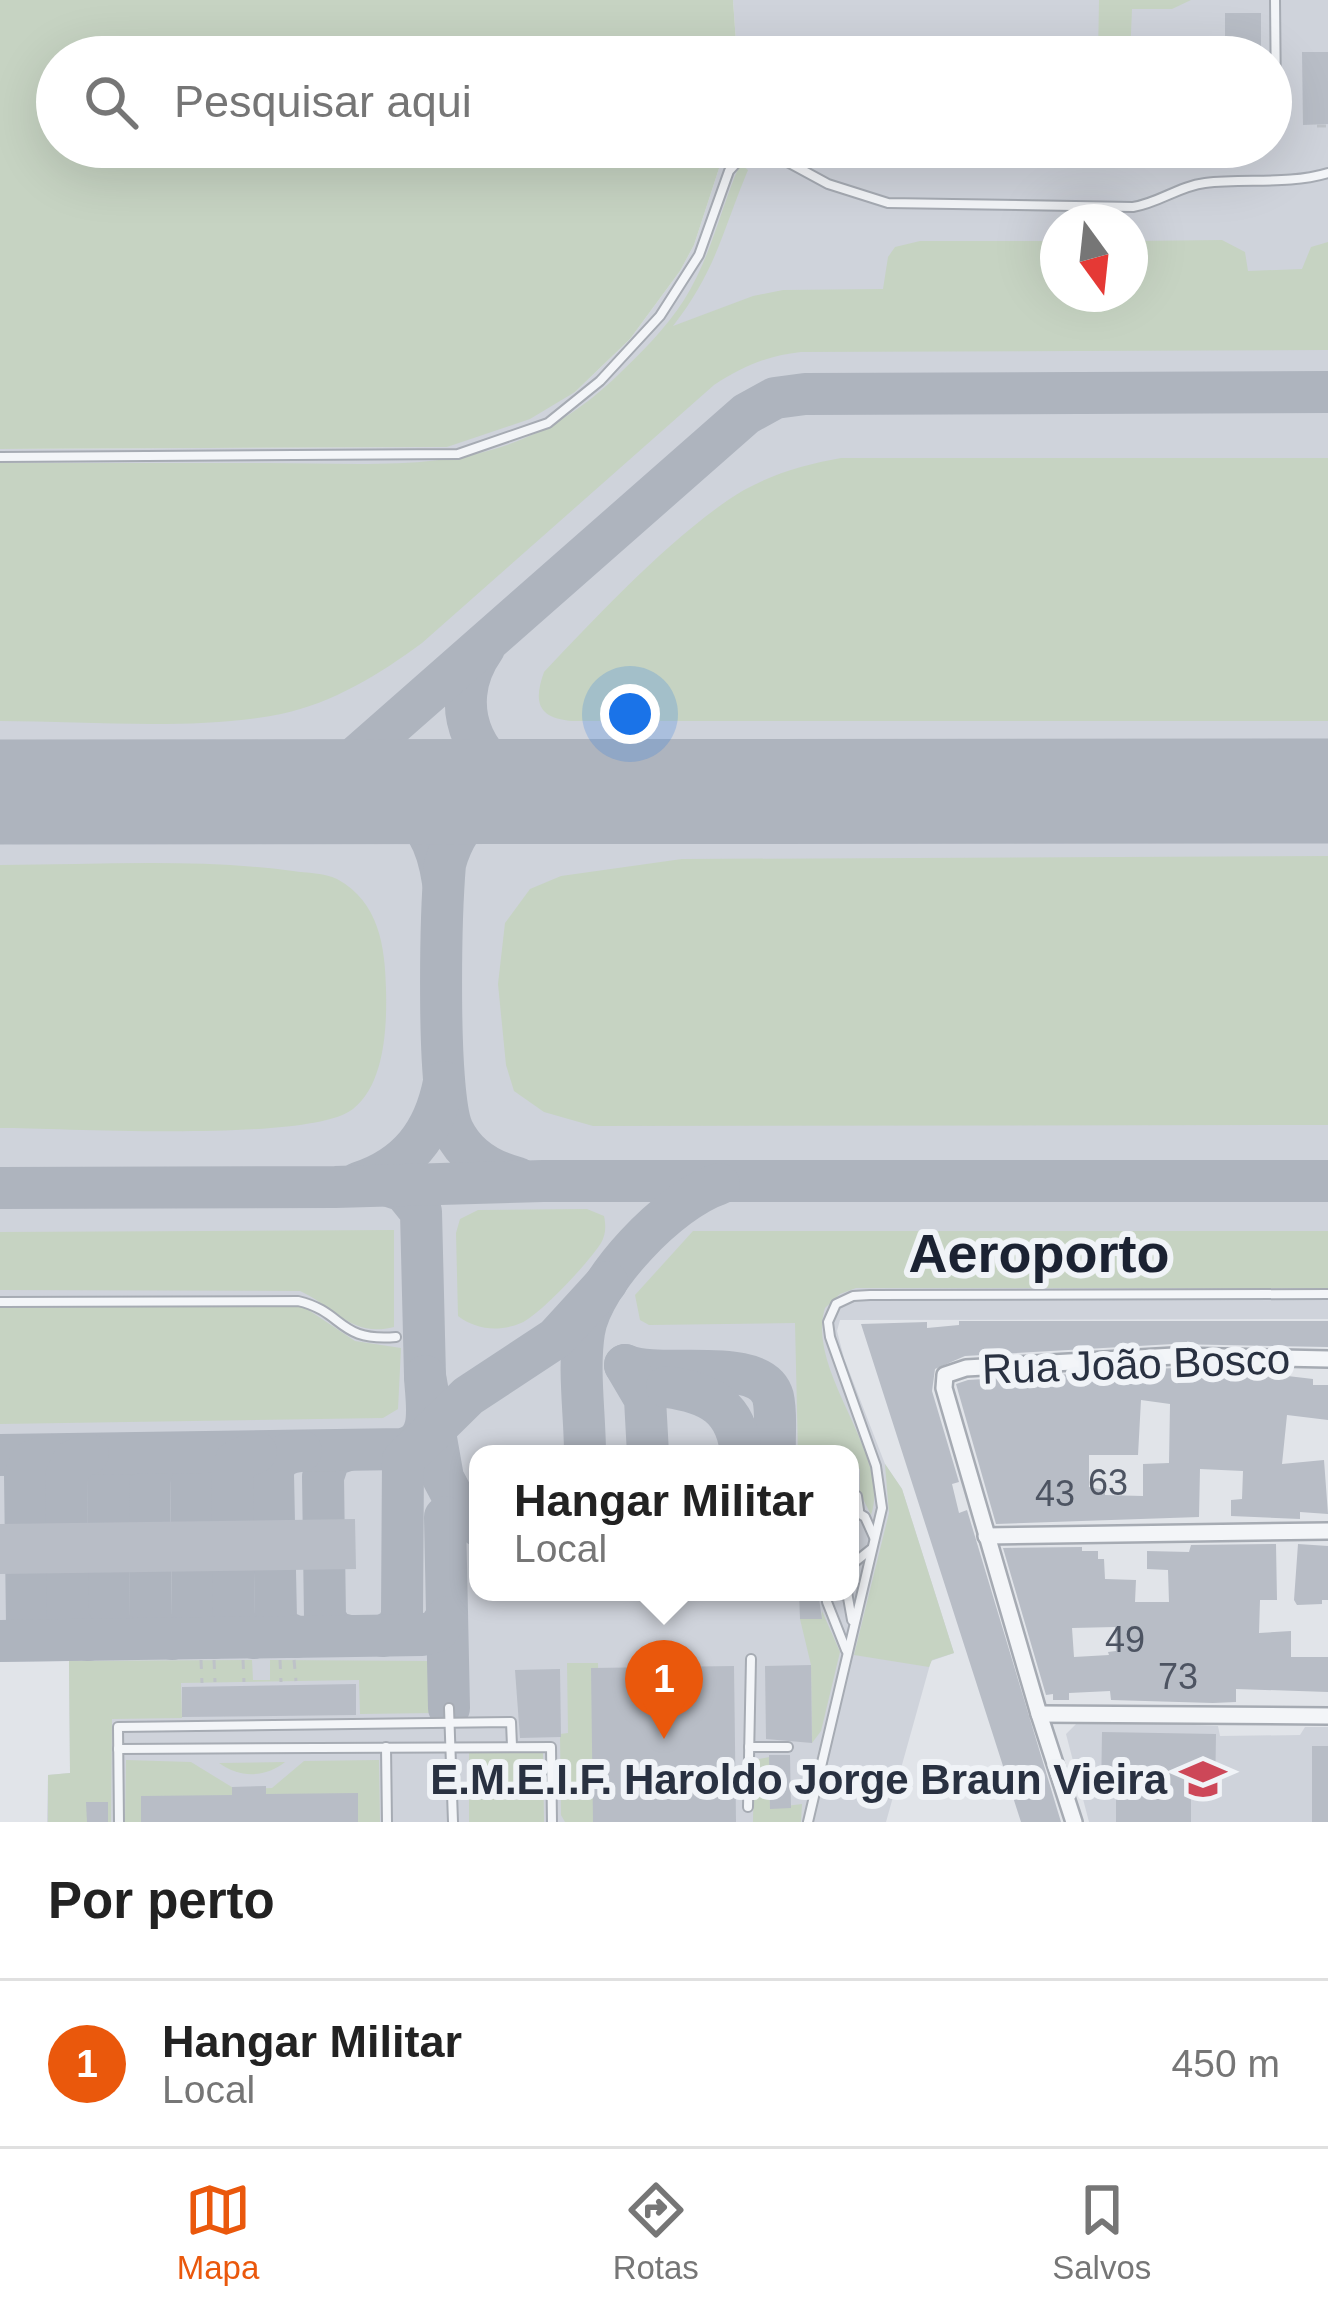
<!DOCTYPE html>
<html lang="pt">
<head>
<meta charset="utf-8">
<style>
	body { margin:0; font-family:Helvetica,sans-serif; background:#f6f6f6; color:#222 }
	.compass { position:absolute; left:1040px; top:204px; width:108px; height:108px; border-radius:50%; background:#fff; box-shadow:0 12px 48px #0002; rotate:165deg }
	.you { position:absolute; left:630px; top:714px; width:42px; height:42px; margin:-30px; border:9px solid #fff; border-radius:50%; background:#1a73e8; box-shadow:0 0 0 18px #1a73e833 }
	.badge { display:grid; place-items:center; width:78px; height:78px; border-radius:50%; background:#ea580c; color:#fff; font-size:39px; font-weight:700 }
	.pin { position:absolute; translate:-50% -99px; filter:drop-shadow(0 3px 6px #0008) }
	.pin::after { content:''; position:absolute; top:63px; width:42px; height:36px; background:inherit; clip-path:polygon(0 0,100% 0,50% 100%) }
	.popup { position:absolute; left:469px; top:1445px; width:390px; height:156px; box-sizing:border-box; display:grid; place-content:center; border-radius:24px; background:#fff; filter:drop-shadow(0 3px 9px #0005); font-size:39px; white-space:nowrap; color:#767676 }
	.popup b { font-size:45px; color:#222 }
	.popup::after { content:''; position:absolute; left:50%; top:100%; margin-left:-24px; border:24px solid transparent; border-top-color:#fff }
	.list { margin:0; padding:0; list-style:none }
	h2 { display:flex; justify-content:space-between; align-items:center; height:156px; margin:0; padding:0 48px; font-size:51px }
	h2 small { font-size:39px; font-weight:400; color:#767676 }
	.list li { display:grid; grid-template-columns:78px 1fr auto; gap:36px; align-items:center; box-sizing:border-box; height:168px; padding:0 48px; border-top:3px solid #e0e0e0 }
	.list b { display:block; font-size:45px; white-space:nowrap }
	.list p { margin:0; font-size:39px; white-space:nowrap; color:#767676 }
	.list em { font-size:39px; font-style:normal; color:#767676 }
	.icon { flex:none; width:66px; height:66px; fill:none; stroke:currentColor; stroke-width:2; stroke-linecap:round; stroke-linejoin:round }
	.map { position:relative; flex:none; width:1328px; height:1822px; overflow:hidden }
	.search { position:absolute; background:#fff; box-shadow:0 12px 48px #0002; left:36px; right:36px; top:36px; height:132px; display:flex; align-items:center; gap:30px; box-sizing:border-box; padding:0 42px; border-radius:66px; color:#767676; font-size:45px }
	.sheet { height:324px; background:#fff }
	nav { display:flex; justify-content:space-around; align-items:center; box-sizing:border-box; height:168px; border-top:3px solid #e0e0e0; background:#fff; font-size:33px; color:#767676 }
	nav a { display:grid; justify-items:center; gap:6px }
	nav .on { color:#ea580c }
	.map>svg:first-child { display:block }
	.built { fill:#cfd3db; fill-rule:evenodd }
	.green { fill:#c6d3c2 }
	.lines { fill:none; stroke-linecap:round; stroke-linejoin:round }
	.taxiway { stroke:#aeb4be; stroke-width:42 }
	.runway { stroke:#aeb4be; stroke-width:105 }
	.building { fill:#b8bdc6; fill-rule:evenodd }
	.lane-casing { stroke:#a6abb3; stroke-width:12 }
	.street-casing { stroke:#a6abb3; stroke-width:20 }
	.path { stroke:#bec2c8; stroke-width:3; stroke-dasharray:9 9; stroke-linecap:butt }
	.lane { stroke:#f3f5f8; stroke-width:8 }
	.street { stroke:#f3f5f8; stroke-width:15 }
	.labels { text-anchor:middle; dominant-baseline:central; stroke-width:12; stroke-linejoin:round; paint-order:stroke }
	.number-label { font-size:36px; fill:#4d5462 }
	.street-label { font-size:42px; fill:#293141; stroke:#f0f3f7 }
	.poi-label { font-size:42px; font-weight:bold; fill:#293141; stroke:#f0f3f7; text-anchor:end }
	.district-label { font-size:54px; font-weight:bold; fill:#1b2232; stroke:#f0f3f7 }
</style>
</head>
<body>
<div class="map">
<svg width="1328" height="1822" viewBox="0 0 1328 1822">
	<rect width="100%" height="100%" fill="#e1e4e9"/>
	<g class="built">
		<path d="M 733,0 L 1328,0 L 1328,1319 L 840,1320 L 837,1331 L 844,1358 L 885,1464 L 902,1489 L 954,1653 L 931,1661 L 886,1822 L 47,1822 L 48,1775 L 70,1773 L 69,1661 L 0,1662 L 0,449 L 446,447 L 575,392 L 630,339 L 680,271 L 694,245 L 726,147 L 1271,147 L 1271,57 L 737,57 ZM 1058,222 L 1130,222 L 1130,294 L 1058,294 ZM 478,1454 L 850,1454 L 850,1592 L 478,1592 Z"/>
		<polygon points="1080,1720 1218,1726 1220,1736 1300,1735 1305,1727 1328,1727 1328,1822 1089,1822 1066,1734"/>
	</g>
	<g class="green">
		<polygon points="0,0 733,0 737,57 57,57 57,147 726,147 694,245 680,271 630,339 575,392 530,419 447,447 0,449"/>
		<polygon points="1099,0 1191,0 1172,9 1132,9 1130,57 1098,57"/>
		<path d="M 740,164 L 748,170 C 722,232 716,271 673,326 L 753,296 L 783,290 L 883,289 L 888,257 L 895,247 L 920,241 L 1058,241 L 1058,294 L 1130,294 L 1130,241 L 1222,240 L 1245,252 L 1248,271 L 1302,269 L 1311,247 L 1328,242 L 1328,350 L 801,352 C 766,356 743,366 714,385 L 422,643 C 380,674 333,703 281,714 C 195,731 88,721 0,721 L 0,463 C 89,463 177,463 266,463 C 403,463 511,479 618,375 C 641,353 667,327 684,300 C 711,257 720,210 740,164 Z"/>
		<path d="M 841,458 L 1328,458 L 1328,721 L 573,721 C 538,718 533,703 544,672 C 598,615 677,530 744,490 C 775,473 807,464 841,458 Z"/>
		<polygon points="1328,856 1328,1125 593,1126 544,1112 514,1091 506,1065 498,984 505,923 530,889 561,876 682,859"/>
		<path d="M 0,865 C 96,865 197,858 293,871 C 306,873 325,873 337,879 C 379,902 385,946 386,989 C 387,1026 385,1084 353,1109 C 310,1143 66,1128 0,1128 Z"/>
		<path d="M 587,1209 L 604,1216 C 606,1226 606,1234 601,1243 C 590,1261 539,1316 521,1323 C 500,1332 476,1330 458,1316 L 456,1233 L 460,1219 L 478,1210 Z"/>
		<path d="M 394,1230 L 394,1327 C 352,1338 335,1307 300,1291 L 0,1290 L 0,1232 Z"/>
		<path d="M 693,1231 L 1328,1231 L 1328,1288 L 856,1288 L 840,1294 L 825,1308 C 805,1372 892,1455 871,1515 L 860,1493 L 860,1469 L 850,1468 L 850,1454 L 798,1454 L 795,1323 L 649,1325 L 640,1320 L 635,1295 Z"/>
		<polygon points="274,1305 304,1307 355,1341 401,1348 398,1409 383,1418 0,1424 0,1308"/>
		<polygon points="885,1464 902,1489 954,1653 932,1660 929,1667 854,1655 889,1513"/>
		<polygon points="822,1611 840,1652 821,1731 812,1743 811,1665 800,1619 821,1619"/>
		<polygon points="252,1660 253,1680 270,1680 270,1660 427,1661 432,1669 434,1713 360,1714 359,1680 181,1683 182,1718 112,1719 111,1822 48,1822 48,1775 70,1773 69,1661"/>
		<polygon points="567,1663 598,1663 599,1822 565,1822 561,1815 560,1734 568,1733"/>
		<polygon points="469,1752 543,1753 544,1822 469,1822"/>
		<polygon points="769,1757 770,1808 802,1804 801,1822 753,1822 754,1760"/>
		<polygon points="126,1760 191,1762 235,1789 272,1788 304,1761 379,1760 380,1822 125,1822"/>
		<path d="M 285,1762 C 265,1778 239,1778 219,1763 Z"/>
	</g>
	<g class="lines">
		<g class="taxiway">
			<path d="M 484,648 C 442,707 477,779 546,790"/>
			<polyline points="290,792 311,787 340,771 746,414 775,398 805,394 1328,392"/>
			<path d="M 304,793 C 378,795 430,792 443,882"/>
			<path d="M 518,1178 C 490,1171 466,1157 453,1130 C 436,1093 441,912 445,864 C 462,803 500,795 556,791"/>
			<path d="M 358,1183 C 408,1167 434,1133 444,1082"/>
			<polyline points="389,1186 404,1191 421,1212 425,1376 443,1478 460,1510 478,1525"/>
			<polyline points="0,1188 335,1187 543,1181 1328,1181"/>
			<path d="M 625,1365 C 661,1381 761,1354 773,1397 C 777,1414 774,1436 775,1454"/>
			<polyline points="625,1365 645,1399 648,1454"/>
			<path d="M 667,1387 C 710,1393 737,1407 741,1454"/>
			<polyline points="348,1450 330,1456 323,1477 325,1618 334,1632 349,1636"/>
			<polyline points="213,1452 195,1461 191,1473 193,1617 201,1633 214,1638"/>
			<polyline points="171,1453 155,1460 149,1480 151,1618 157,1632 172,1639"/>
			<polyline points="128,1454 115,1460 108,1475 109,1620 116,1633 131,1639"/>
			<path d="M 585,1454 C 585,1415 578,1370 584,1332 C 592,1281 670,1200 719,1184"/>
			<path d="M 0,1455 L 402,1449 C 436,1442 426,1403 425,1376"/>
			<polyline points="48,1455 31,1462 25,1476 27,1623 38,1637 50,1640"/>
			<polyline points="445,1517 449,1708"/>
			<polyline points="383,1636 397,1628 402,1616 403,1460 468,1396 556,1338 607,1282"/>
			<path d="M 296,1637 L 280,1629 L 276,1619 L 273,1474 C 275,1457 286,1453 301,1451"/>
			<polyline points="253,1638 242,1633 234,1618 232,1477 236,1461 256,1452"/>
			<polyline points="88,1640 76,1634 68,1619 66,1477 73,1461 88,1454"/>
			<polyline points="0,1641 422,1635 437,1631 447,1617"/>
		</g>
		<polyline class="runway" points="0,792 1328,791"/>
	</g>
	<g class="building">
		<rect x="1225" y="13" width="36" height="44"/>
		<polygon points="1302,52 1328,52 1328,124 1303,125"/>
		<polygon points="959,1321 1328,1321 1328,1347 1173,1344 965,1356 935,1369 932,1391 959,1482 952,1484 959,1513 967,1510 1061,1822 1021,1822 861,1324 927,1322 927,1328 959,1325"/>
		<path d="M 1174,1368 L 1279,1370 L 1279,1375 L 1313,1379 L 1313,1385 L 1328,1385 L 1328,1420 L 1287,1415 L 1282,1464 L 1324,1460 L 1328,1514 L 1300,1512 L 1300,1519 L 1231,1516 L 1231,1500 L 1242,1499 L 1243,1471 L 1200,1469 L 1199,1517 L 996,1524 L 956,1384 L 968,1380 ZM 1141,1400 L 1170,1404 L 1169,1463 L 1143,1464 L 1143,1496 L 1105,1495 L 1105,1490 L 1089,1487 L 1089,1455 L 1138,1455 Z"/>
		<polygon points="355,1519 356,1569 0,1574 0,1524"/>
		<path d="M 1276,1544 L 1277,1600 L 1260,1600 L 1259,1633 L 1291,1631 L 1291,1657 L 1328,1657 L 1328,1692 L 1236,1689 L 1236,1702 L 1213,1703 L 1111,1700 L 1110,1691 L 1069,1693 L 1069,1700 L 1053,1700 L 1053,1694 L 1046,1695 L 1003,1548 L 1082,1547 L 1082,1551 L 1098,1551 L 1098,1559 L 1104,1559 L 1105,1579 L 1136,1580 L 1135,1602 L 1169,1602 L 1168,1570 L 1147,1569 L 1147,1551 L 1189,1552 L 1191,1545 ZM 1115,1627 L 1116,1651 L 1108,1652 L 1109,1655 L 1074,1657 L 1072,1628 Z"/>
		<polygon points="1298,1544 1328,1546 1328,1600 1322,1600 1322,1604 1297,1605 1294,1600"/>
		<polygon points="799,1592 818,1592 822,1619 800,1619"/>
		<polygon points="811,1665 812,1743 766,1739 765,1666"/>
		<polygon points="734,1666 736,1822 593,1822 591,1668"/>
		<polygon points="560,1669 561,1737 520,1738 515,1670"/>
		<polygon points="356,1684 356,1715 182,1717 182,1687"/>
		<polygon points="1102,1732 1216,1734 1215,1797 1191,1797 1191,1822 1116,1822 1116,1796 1101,1796"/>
		<rect x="1312" y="1746" width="16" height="76"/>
		<polygon points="769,1755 790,1755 791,1808 770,1809"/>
		<polygon points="266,1786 266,1794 358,1793 358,1822 141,1822 141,1796 232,1795 232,1787"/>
		<polygon points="86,1802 108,1802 108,1822 87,1822"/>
	</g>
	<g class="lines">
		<g class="lane-casing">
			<g id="lane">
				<polyline points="1275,0 1276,101"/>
				<path d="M 760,147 L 828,184 L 888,203 L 1133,207 C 1159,203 1179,186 1205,183 C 1246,178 1288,185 1328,173"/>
				<polyline points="0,457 458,454 548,423 600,381 660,316 699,255 729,171 751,147"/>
				<path d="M 0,1302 L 298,1301 C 345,1312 337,1342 396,1337"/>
				<polyline points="850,1497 857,1496 859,1510"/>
				<polyline points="850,1508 865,1517 874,1537"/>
				<polyline points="850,1566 870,1550"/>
				<polyline points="847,1592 852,1620"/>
				<polyline points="826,1593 826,1592"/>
				<polyline points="827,1602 846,1650"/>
				<polyline points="449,1708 453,1822"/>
				<polyline points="386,1747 387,1822"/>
				<polyline points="749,1747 788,1747"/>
				<polyline points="118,1749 551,1747 552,1822"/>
				<polyline points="748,1807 751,1659"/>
				<polyline points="119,1822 118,1727 511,1722 512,1746"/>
				<polyline points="808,1822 882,1508 876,1466 830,1337 828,1322 836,1304 853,1296 870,1295 1328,1294"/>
			</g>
		</g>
		<g class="street-casing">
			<g id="street">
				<polyline points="986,1536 1328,1531"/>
				<polyline points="1039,1714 1328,1716"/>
				<polyline points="1074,1822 1039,1714 944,1388 945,1375 966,1368 1174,1356 1328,1359"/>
			</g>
		</g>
		<g class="path">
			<polyline points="1317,126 1328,126"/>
			<polyline points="201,1660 202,1683"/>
			<polyline points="214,1660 215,1682"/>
			<polyline points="243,1660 244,1682"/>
			<polyline points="280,1660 281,1682"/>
			<polyline points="294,1660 296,1681"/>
		</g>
		<use href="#lane" class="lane"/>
		<use href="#street" class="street"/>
	</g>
	<defs>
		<g id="school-bare" transform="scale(3.6)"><path d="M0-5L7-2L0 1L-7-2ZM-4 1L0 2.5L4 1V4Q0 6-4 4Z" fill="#cd4758" stroke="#f0f3f7" stroke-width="2.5" paint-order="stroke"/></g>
	</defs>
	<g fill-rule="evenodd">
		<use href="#school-bare" x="1203" y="1779"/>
	</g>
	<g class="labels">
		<g class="number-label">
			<text x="1108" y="1482">63</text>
			<text x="1055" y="1493">43</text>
			<text x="1125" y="1639">49</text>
			<text x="1178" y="1676">73</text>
		</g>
		<g class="street-label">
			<text transform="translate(1136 1364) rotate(-2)">Rua João Bosco</text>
		</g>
		<g class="poi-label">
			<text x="1167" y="1779">E.M.E.I.F. Haroldo Jorge Braun Vieira</text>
		</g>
		<g class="district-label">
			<text x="1039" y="1253">Aeroporto</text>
		</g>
	</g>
</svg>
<svg class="compass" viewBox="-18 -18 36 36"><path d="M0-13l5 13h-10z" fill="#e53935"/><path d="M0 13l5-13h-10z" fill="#767676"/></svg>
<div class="you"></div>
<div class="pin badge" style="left:664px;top:1739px">1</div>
<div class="popup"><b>Hangar Militar</b>Local</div>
<div class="search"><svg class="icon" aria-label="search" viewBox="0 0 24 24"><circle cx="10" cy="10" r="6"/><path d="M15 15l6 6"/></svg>Pesquisar aqui</div>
</div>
<section class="sheet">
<h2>Por perto<small></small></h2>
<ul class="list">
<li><span class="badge">1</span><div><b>Hangar Militar</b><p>Local</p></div><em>450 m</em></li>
</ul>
</section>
<nav>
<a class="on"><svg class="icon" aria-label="map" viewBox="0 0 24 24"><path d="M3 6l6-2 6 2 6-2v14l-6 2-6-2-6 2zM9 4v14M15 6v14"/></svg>Mapa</a>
<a><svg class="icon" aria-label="directions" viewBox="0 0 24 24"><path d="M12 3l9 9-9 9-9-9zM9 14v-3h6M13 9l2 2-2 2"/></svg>Rotas</a>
<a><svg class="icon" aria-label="saved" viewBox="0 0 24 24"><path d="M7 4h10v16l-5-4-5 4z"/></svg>Salvos</a>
</nav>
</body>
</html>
